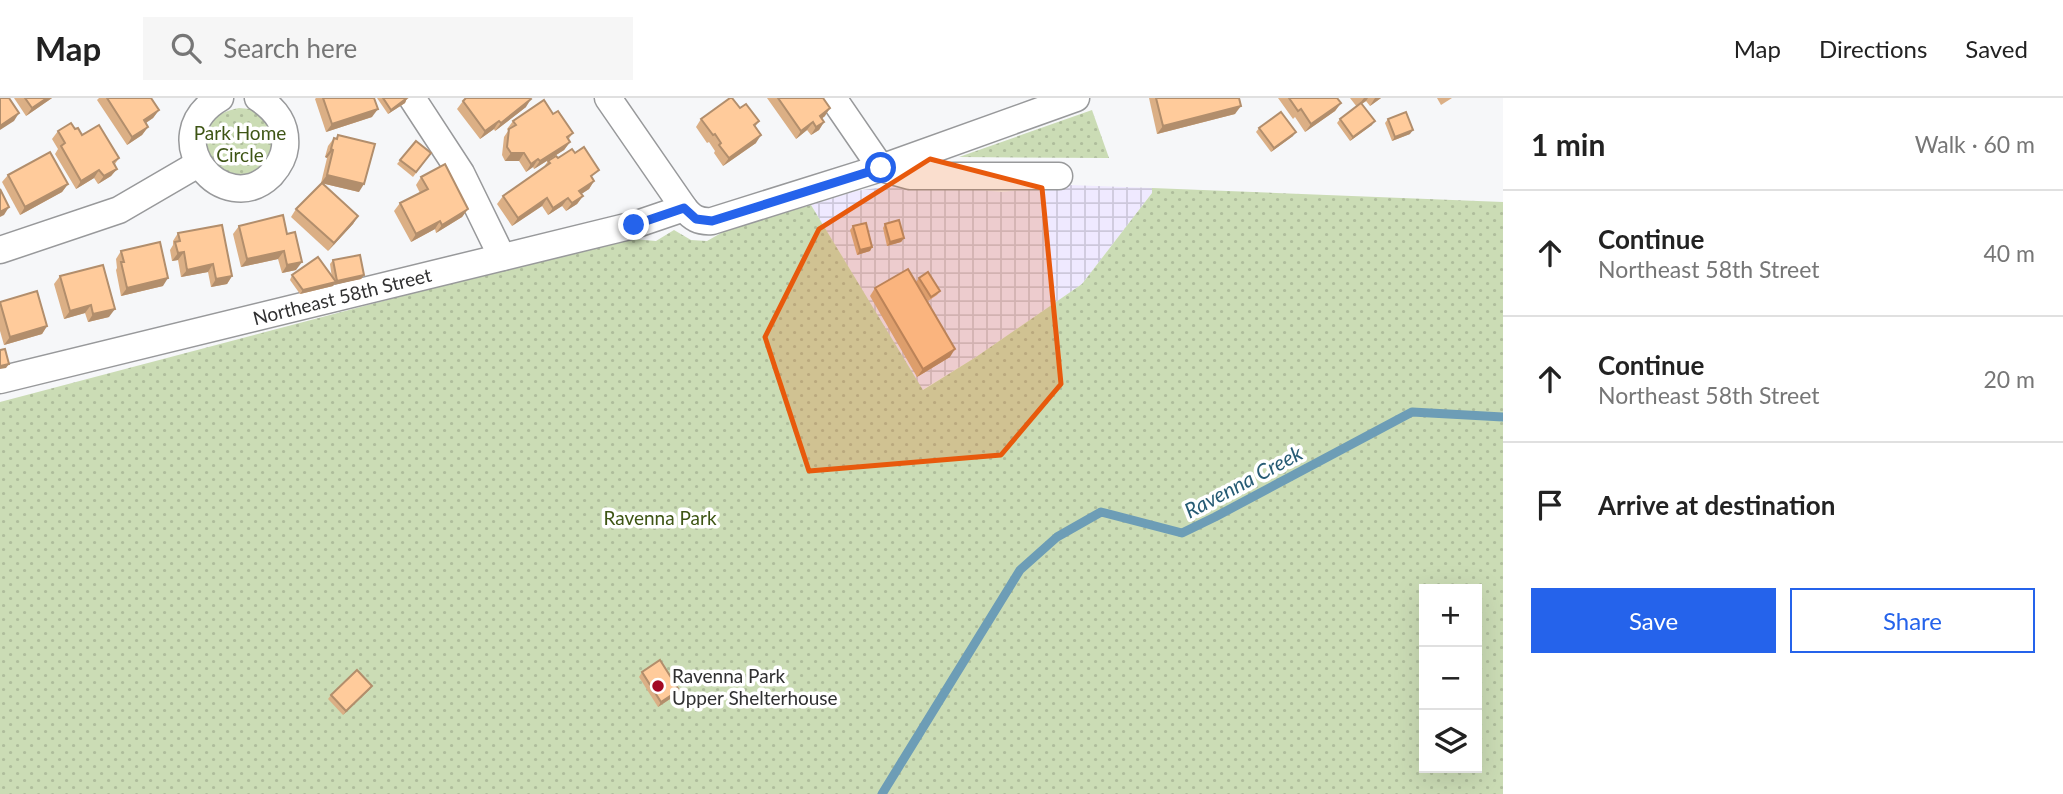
<!DOCTYPE html>
<html lang="en">
<head>
<meta charset="utf-8">
<style>
	body { margin:0; font-family:Lato,sans-serif; background:#f6f6f6; color:#222 }
	.controls { position:absolute; right:21px; bottom:21px; display:grid; overflow:hidden; border-radius:0px; box-shadow:0 7px 28px #0002 }
	.controls button { width:63px; height:63px; display:grid; place-items:center; padding:0; border:0; border-bottom:2px solid #e0e0e0; background:#fff; color:#222; font:35px sans-serif }
	.stop { position:absolute; width:21px; height:21px; margin:-16px; border:5px solid #2563eb; border-radius:50%; background:#fff }
	.stop.end { background:#2563eb; border-color:#fff; box-shadow:0 2px 7px #0008 }
	.list { margin:0; padding:0; list-style:none }
	h2 { display:flex; justify-content:space-between; align-items:center; height:91px; margin:0; padding:0 28px; font-size:30px }
	h2 small { font-size:23px; font-weight:400; color:#767676 }
	.list li { display:grid; grid-template-columns:46px 1fr auto; gap:21px; align-items:center; box-sizing:border-box; height:126px; padding:0 28px; border-top:2px solid #e0e0e0 }
	.list b { display:block; font-size:26px; white-space:nowrap }
	.list p { margin:0; font-size:23px; white-space:nowrap; color:#767676 }
	.list em { font-size:23px; font-style:normal; color:#767676 }
	.actions { display:flex; gap:14px; padding:21px 28px }
	.actions a { flex:1; padding:16px 0; border:2px solid #2563eb; border-radius:0px; text-align:center; font-size:24px; color:#2563eb }
	.actions .main { background:#2563eb; color:#fff }
	.icon { flex:none; width:38px; height:38px; fill:none; stroke:currentColor; stroke-width:2; stroke-linecap:round; stroke-linejoin:round }
	.map { position:relative; flex:none; width:1503px; height:696px; overflow:hidden }
	header { display:flex; align-items:center; gap:42px; box-sizing:border-box; height:98px; padding:0 35px; background:#fff; border-bottom:2px solid #e0e0e0 }
	header strong { font-size:33px }
	nav { display:flex; gap:38px; margin-inline-start:auto; font-size:24px }
	.search { width:490px; height:63px; background:#f6f6f6; display:flex; align-items:center; gap:18px; box-sizing:border-box; padding:0 24px; border-radius:0px; color:#767676; font-size:26px }
	main { display:flex }
	aside { flex:1; background:#fff }
	.map>svg:first-child { display:block }
	.industrial { fill:url(#industrial-grid) }
	.park { fill:url(#park-dots); fill-rule:evenodd }
	.lines { fill:none; stroke-linecap:round; stroke-linejoin:round }
	.stream { stroke:#6d9db6; stroke-width:9 }
	.minor-casing { stroke:#98999b; stroke-width:29 }
	.minor { stroke:#fff; stroke-width:26 }
	.wall { fill:#dbaf85 }
	.shaded-wall { fill:#b28e6c }
	.building { fill:#ffcb9b; stroke:#b28e6c; stroke-width:2 }
	.route { stroke:#2563eb; stroke-width:9 }
	.marked { fill:#e8590c; fill-opacity:0.2; stroke:#e8590c; stroke-width:5; stroke-linejoin:round }
	.poi-dot { fill:#a30722; stroke:#fff; stroke-width:2.5 }
	.labels { text-anchor:middle; dominant-baseline:central; stroke-width:7; stroke-linejoin:round; paint-order:stroke }
	.park-label { font-size:19px; fill:#3e5515; stroke:#fff }
	.street-label { font-size:19px; fill:#303031; stroke:#fff }
	.poi-label { font-size:19px; fill:#303031; stroke:#fff; text-anchor:start }
	.water-label { font-size:21px; font-style:italic; fill:#265b74; stroke:#fff }
</style>
</head>
<body>
<header>
<strong>Map</strong>
<div class="search"><svg class="icon" aria-label="search" viewBox="0 0 24 24"><circle cx="10" cy="10" r="6"/><path d="M15 15l6 6"/></svg>Search here</div>
<nav><a>Map</a><a>Directions</a><a>Saved</a></nav>
</header>
<main>
<div class="map">
<svg width="1503" height="696" viewBox="0 0 1503 696">
	<defs>
		<pattern id="industrial-grid" width="8" height="8" patternUnits="userSpaceOnUse" patternTransform="scale(1.75)"><rect width="8" height="8" fill="#efe9ff"/><path d="M0 4h8M4 0v8" fill="none" stroke="#cdc8db"/></pattern>
		<pattern id="park-dots" width="8" height="8" patternUnits="userSpaceOnUse" patternTransform="scale(1.75)"><rect width="8" height="8" fill="#cbdcb5"/><path d="M2 2h.1M6 6h.1" fill="none" stroke="#afbd9c" stroke-width="1.8" stroke-linecap="round"/></pattern>
	</defs>
	<rect width="100%" height="100%" fill="#f6f7f9"/>
	<polygon class="industrial" points="910,85 1002,94 1069,87 1152,90 1152,95 1082,186 976,259 922,292 811,107 856,93"/>
	<g class="park">
		<path d="M 239,10 L 250,11 L 261,17 L 269,25 L 274,36 L 272,59 L 257,76 L 235,80 L 208,60 C 205,30 206,17 239,10 Z"/>
		<polygon points="1092,12 1109,60 959,59"/>
		<path d="M 1152,90 L 1503,104 L 1503,696 L 0,696 L 0,304 L 622,140 L 656,143 L 674,132 L 691,142 L 707,143 L 730,130 L 811,107 L 923,292 L 976,259 L 1082,186 L 1152,95 ZM 1424,491 L 1477,491 L 1477,670 L 1424,670 Z"/>
	</g>
	<g class="lines">
		<polyline class="stream" points="882,696 1020,472 1057,439 1101,414 1182,435 1215,419 1412,314 1503,319"/>
		<g class="minor-casing">
			<g id="minor">
				<path d="M 220,0 C 153,39 224,123 271,77 C 278,69 284,60 285,49 C 287,26 276,12 258,0"/>
				<polyline points="412,0 461,75 502,159"/>
				<path d="M 608,0 L 684,110 C 692,120 699,124 712,123 L 881,70 L 1076,0"/>
				<polyline points="833,0 881,70 910,78 1059,78"/>
				<polyline points="0,152 119,112 198,66"/>
				<polyline points="0,282 634,127 684,110"/>
			</g>
		</g>
		<use href="#minor" class="minor"/>
	</g>
	<g class="wall">
		<polygon points="14,0 52,0 26,18"/>
		<polygon points="99,0 151,0 159,12 153,20 146,25 148,29 142,37 127,47 97,2"/>
		<polygon points="316,0 374,0 372,19 326,34 315,1"/>
		<polygon points="377,0 407,0 405,5 388,16"/>
		<polygon points="767,0 823,0 825,18 822,20 824,24 819,32 811,37 807,32 796,41"/>
		<polygon points="1149,0 1239,0 1235,16 1157,36"/>
		<polygon points="1278,0 1337,0 1341,5 1335,13 1305,34 1295,19 1293,21"/>
		<polygon points="1350,0 1381,0 1370,8 1366,3 1362,6 1372,27 1350,43 1337,25 1340,21 1357,9"/>
		<polygon points="1437,0 1452,0 1441,7"/>
		<polygon points="463,3 526,9 495,33 494,31 480,41 457,11"/>
		<polygon points="740,10 759,23 755,29 756,45 723,68 714,55 715,53 709,44 707,45 696,29 701,21"/>
		<polygon points="553,16 573,35 568,42 570,44 564,52 534,71 533,69 526,74 519,63 505,63 502,57 504,39 508,33 507,31 513,23"/>
		<polygon points="1388,21 1410,36 1392,43 1385,25"/>
		<polygon points="1259,30 1293,38 1271,54 1256,34"/>
		<polygon points="75,31 119,60 115,66 117,71 111,78 98,86 94,80 76,91 55,56 58,51 52,41 58,33"/>
		<polygon points="338,37 359,94 321,85 327,60 325,59 328,48 334,40 336,40"/>
		<polygon points="416,43 431,55 413,79 397,66"/>
		<polygon points="558,60 593,80 594,83 589,91 581,96 583,98 577,106 566,113 562,108 548,117 542,108 512,128 497,106 503,98 543,70 548,63"/>
		<polygon points="8,77 68,86 62,94 20,117 2,84"/>
		<polygon points="421,79 468,111 462,119 436,135 435,131 411,144 394,113 400,105 420,95 416,87"/>
		<polygon points="296,111 358,118 353,126 328,153 291,119"/>
		<polygon points="885,126 904,140 901,144 887,148 883,130"/>
		<polygon points="239,128 287,136 296,172 282,175 278,161 241,169 233,136"/>
		<polygon points="853,128 872,149 870,153 857,157 850,132"/>
		<polygon points="178,135 232,178 227,186 211,189 208,174 181,179 178,162 172,163 170,152 173,147 173,143"/>
		<polygon points="121,153 163,188 121,198 116,172 117,170 116,161"/>
		<polygon points="333,162 364,177 361,181 334,186 333,188 300,196 290,182 292,177 332,180 330,166"/>
		<polygon points="60,178 109,219 88,224 85,215 64,221 54,186"/>
		<polygon points="919,180 940,193 937,197 928,203 918,188 950,259 917,279 870,198 875,190 916,184"/>
		<polygon points="0,206 47,228 42,236 4,247 0,233"/>
		<polygon points="642,574 679,592 676,597 658,609 639,579"/>
		<polygon points="369,592 343,617 328,601 331,597"/>
	</g>
	<g class="shaded-wall">
		<polygon points="47,0 52,0 26,18 32,10"/>
		<polygon points="407,0 405,5 388,16 391,12"/>
		<polygon points="1364,0 1368,0 1366,3 1357,9"/>
		<polygon points="1375,0 1381,0 1370,8"/>
		<polygon points="531,1 526,9 495,33 501,25"/>
		<polygon points="1341,5 1335,13 1305,34 1311,26"/>
		<polygon points="1241,8 1235,16 1157,36 1163,28"/>
		<polygon points="830,10 825,18 815,26 820,18"/>
		<polygon points="378,11 372,19 326,34 332,26"/>
		<polygon points="159,12 153,20 138,30 144,22"/>
		<polygon points="19,15 14,23 0,32 0,28"/>
		<polygon points="499,23 494,31 480,41 485,33"/>
		<polygon points="1375,23 1372,27 1350,43 1353,39"/>
		<polygon points="813,24 807,32 796,41 801,33"/>
		<polygon points="824,24 819,32 811,37 816,29"/>
		<polygon points="148,29 142,37 127,47 132,39"/>
		<polygon points="1413,32 1410,36 1392,43 1395,39"/>
		<polygon points="1296,34 1293,38 1271,54 1274,50"/>
		<polygon points="761,37 756,45 723,68 729,60"/>
		<polygon points="570,44 564,52 534,71 540,63"/>
		<polygon points="331,51 333,52 327,60 325,59"/>
		<polygon points="511,55 524,55 519,63 505,63"/>
		<polygon points="538,61 533,69 526,74 531,66"/>
		<polygon points="117,71 111,78 98,86 104,78"/>
		<polygon points="99,72 94,80 76,91 81,83"/>
		<polygon points="327,77 364,86 359,94 321,85"/>
		<polygon points="594,83 589,91 574,101 579,93"/>
		<polygon points="68,86 62,94 20,117 25,109"/>
		<polygon points="583,98 577,106 566,113 572,105"/>
		<polygon points="547,100 542,108 512,128 518,120"/>
		<polygon points="568,100 562,108 548,117 553,110"/>
		<polygon points="9,109 4,117 0,119 0,114"/>
		<polygon points="468,111 462,119 436,135 442,127"/>
		<polygon points="358,118 353,126 328,153 334,145"/>
		<polygon points="440,123 435,131 411,144 416,136"/>
		<polygon points="904,140 901,144 887,148 890,144"/>
		<polygon points="872,149 870,153 857,157 860,152"/>
		<polygon points="284,153 278,161 241,169 247,161"/>
		<polygon points="184,154 178,162 172,163 178,155"/>
		<polygon points="302,164 296,172 282,175 287,167"/>
		<polygon points="213,166 208,174 181,179 187,172"/>
		<polygon points="364,177 361,181 334,187 337,183"/>
		<polygon points="232,178 227,186 211,189 216,181"/>
		<polygon points="168,180 163,188 121,198 127,190"/>
		<polygon points="336,184 333,188 300,196 303,192"/>
		<polygon points="91,207 85,215 64,221 70,213"/>
		<polygon points="115,211 109,219 88,224 93,216"/>
		<polygon points="47,228 42,236 4,247 10,239"/>
		<polygon points="955,251 950,259 917,279 923,271"/>
		<polygon points="9,266 6,270 0,271 0,268"/>
		<polygon points="372,588 369,592 343,617 346,613"/>
		<polygon points="679,592 676,597 658,609 661,604"/>
	</g>
	<g class="building">
		<polygon points="0,0 9,0 19,15 0,28"/>
		<polygon points="25,0 47,0 32,10"/>
		<polygon points="107,0 151,0 159,12 144,22 148,29 132,39"/>
		<polygon points="323,0 374,0 378,11 332,26"/>
		<polygon points="383,0 407,0 391,12"/>
		<polygon points="466,0 530,0 531,1 501,25 499,23 485,33 463,3"/>
		<polygon points="730,0 732,0 740,10 746,6 759,23 754,27 761,37 729,60 719,47 721,45 715,36 713,37 701,21"/>
		<polygon points="778,0 823,0 830,10 820,18 824,24 816,29 813,24 801,33"/>
		<polygon points="1156,0 1239,0 1241,8 1163,28"/>
		<polygon points="1289,0 1337,0 1341,5 1311,26 1301,11 1298,13"/>
		<polygon points="544,2 553,16 558,13 573,35 567,39 570,44 540,63 538,61 531,66 524,55 511,55 507,49 509,31 516,27 513,23"/>
		<polygon points="1361,5 1375,23 1353,39 1340,21"/>
		<polygon points="1281,14 1296,34 1274,50 1259,30"/>
		<polygon points="1406,14 1413,32 1395,39 1388,21"/>
		<polygon points="71,25 75,31 78,30 82,37 99,27 119,60 113,64 117,71 104,78 99,72 81,83 61,48 65,45 58,33"/>
		<polygon points="338,37 375,46 364,86 327,77 333,52 331,51 334,40 337,41"/>
		<polygon points="416,43 431,55 416,74 400,62"/>
		<polygon points="584,49 599,72 591,78 594,83 579,93 583,98 572,105 568,100 553,110 547,100 518,120 503,98 550,65 548,63 556,58 558,60 572,51 575,55"/>
		<polygon points="50,54 68,86 25,109 8,77"/>
		<polygon points="445,66 468,111 442,127 440,123 416,136 400,105 428,91 421,79"/>
		<polygon points="322,85 358,118 334,145 296,111"/>
		<polygon points="0,91 9,109 0,114"/>
		<polygon points="283,117 287,136 295,134 302,164 287,167 284,153 247,161 239,128"/>
		<polygon points="899,122 904,140 890,144 885,126"/>
		<polygon points="866,125 872,149 860,152 853,128"/>
		<polygon points="222,127 232,178 216,181 213,166 187,172 184,154 178,155 175,144 180,143 178,135"/>
		<polygon points="160,144 168,180 127,190 121,164 124,164 121,153"/>
		<polygon points="360,157 364,177 337,183 333,162"/>
		<polygon points="318,159 336,184 303,192 292,177"/>
		<polygon points="103,167 115,211 93,216 91,207 70,213 60,178"/>
		<polygon points="908,171 955,251 923,271 875,190"/>
		<polygon points="928,174 940,193 931,199 919,180"/>
		<polygon points="37,193 47,228 10,239 0,204"/>
		<polygon points="5,251 9,266 0,268 0,252"/>
		<polygon points="660,562 679,592 661,604 642,574"/>
		<polygon points="357,572 372,588 346,613 331,597"/>
	</g>
	<g class="lines">
		<polyline class="route" points="634,127 684,110 696,121 712,123 881,70"/>
	</g>
	<path class="marked" d="M 930,61 L 1042,90 L 1061,286 L 1001,357 L 809,373 L 765,239 L 819,131 Z"/>
	<circle class="poi-dot" cx="658" cy="588" r="7"/>
	<g class="labels">
		<g class="park-label">
			<text x="240" y="34">Park Home<tspan x="240" dy="22">Circle</tspan></text>
			<text x="660" y="419">Ravenna Park</text>
		</g>
		<g class="street-label">
			<text transform="translate(342 198) rotate(-14)">Northeast 58th Street</text>
		</g>
		<g class="poi-label">
			<text x="672" y="577">Ravenna Park<tspan x="672" dy="22">Upper Shelterhouse</tspan></text>
		</g>
		<g class="water-label">
			<text transform="translate(1243 383) rotate(-28)">Ravenna Creek</text>
		</g>
	</g>
</svg>
<div class="controls">
<button>+</button>
<button>−</button>
<button><svg class="icon" aria-label="layers" viewBox="0 0 24 24"><path d="M12 4l9 5-9 5-9-5zM3 14l9 5 9-5"/></svg></button>
</div>
<div class="stop" style="left:881px;top:70px"></div>
<div class="stop end" style="left:634px;top:127px"></div>
</div>
<aside>
<h2>1 min<small>Walk · 60 m</small></h2>
<ul class="list">
<li><svg class="icon" aria-label="ahead" viewBox="0 0 24 24"><path d="M12 20V5M6 11l6-6 6 6"/></svg><div><b>Continue</b><p>Northeast 58th Street</p></div><em>40 m</em></li>
<li><svg class="icon" aria-label="ahead" viewBox="0 0 24 24"><path d="M12 20V5M6 11l6-6 6 6"/></svg><div><b>Continue</b><p>Northeast 58th Street</p></div><em>20 m</em></li>
<li><svg class="icon" aria-label="arrive" viewBox="0 0 24 24"><path d="M6 21V4h12l-3 4 3 4H6"/></svg><div><b>Arrive at destination</b></div></li>
</ul>
<div class="actions"><a class="main">Save</a><a>Share</a></div>
</aside>
</main>
</body>
</html>
